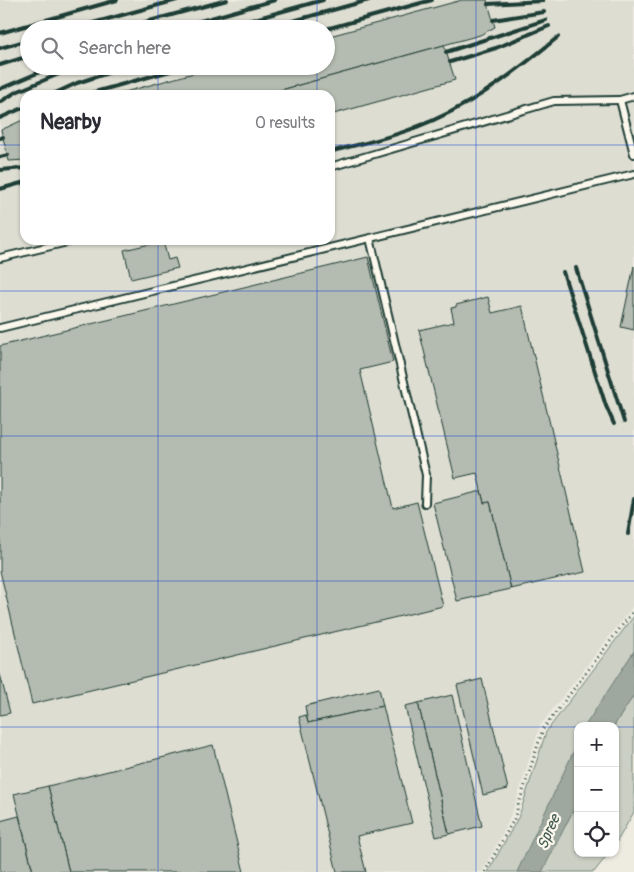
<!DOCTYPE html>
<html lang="en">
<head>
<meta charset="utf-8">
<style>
	body { margin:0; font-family:Pangolin,sans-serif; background:#f7f7f7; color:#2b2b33 }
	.controls { position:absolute; right:15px; bottom:15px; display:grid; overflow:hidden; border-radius:10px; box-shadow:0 1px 4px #0004 }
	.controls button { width:45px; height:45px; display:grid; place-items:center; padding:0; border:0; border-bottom:1px solid #e1e1e2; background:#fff; color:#2b2b33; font:25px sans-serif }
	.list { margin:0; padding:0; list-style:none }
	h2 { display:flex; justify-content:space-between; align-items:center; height:65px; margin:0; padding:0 20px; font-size:21px }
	h2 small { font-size:16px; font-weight:400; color:#7c7c81 }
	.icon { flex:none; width:28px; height:28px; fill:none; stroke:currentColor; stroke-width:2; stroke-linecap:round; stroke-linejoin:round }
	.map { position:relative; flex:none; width:634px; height:872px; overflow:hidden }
	.search { position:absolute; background:#fff; box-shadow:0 1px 4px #0004; left:20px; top:20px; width:315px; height:55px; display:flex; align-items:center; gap:12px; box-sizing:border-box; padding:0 18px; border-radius:28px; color:#7c7c81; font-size:19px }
	.panel { position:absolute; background:#fff; box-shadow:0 1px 4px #0004; left:20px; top:90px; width:315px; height:155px; border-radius:15px }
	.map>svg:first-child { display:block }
	.built { fill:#ddddd2; fill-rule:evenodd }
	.green { fill:#cbcfc4; stroke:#75867c }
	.water { fill:#9fa89f; stroke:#6c7d74 }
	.building { fill:#b4bbb0; stroke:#1f3d34 }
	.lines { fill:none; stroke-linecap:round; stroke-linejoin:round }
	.lane-casing { stroke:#1f3d34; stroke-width:10 }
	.path { stroke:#1f3d34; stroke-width:3; stroke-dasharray:1 4; stroke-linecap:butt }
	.lane { stroke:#fbf7ec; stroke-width:6 }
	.rail { stroke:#1f3d34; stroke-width:4 }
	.grid { fill:none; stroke:#1d4ed8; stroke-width:1; stroke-opacity:0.55 }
	.labels { text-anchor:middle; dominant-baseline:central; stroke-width:4.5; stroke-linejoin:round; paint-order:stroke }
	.water-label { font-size:15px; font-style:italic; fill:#455d54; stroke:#fbf7ec }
</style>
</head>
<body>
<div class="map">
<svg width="634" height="872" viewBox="0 0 634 872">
	<rect width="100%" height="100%" fill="#eeece1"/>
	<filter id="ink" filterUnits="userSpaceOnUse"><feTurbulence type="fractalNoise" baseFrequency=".02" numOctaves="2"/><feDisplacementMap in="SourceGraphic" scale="10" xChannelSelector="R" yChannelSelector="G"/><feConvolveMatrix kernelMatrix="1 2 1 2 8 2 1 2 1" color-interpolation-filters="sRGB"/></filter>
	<g filter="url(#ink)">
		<path class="built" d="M 0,0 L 634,0 L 634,605 L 540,726 L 516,802 L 504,831 L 482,872 L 0,872 ZM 29,29 L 326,29 L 326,66 L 29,66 ZM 25,95 L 330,95 L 330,240 L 25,240 Z"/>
		<polygon class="green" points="634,616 634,812 615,845 615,726 578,726 578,853 609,853 594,872 488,872 519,816 546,732"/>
		<g class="water">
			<polygon points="634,651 634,695 614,726 585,726"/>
			<polygon points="578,742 578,801 542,872 517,872"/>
		</g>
		<g class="building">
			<polygon points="462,0 487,0 495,27 480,35 263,95 114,95 219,66 326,66 326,37"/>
			<polygon points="444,45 455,80 330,115 330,95 263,95"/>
			<polygon points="25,119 25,160 9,161 1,130"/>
			<polygon points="163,241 168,260 175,258 178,268 131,279 124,250"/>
			<polygon points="368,257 393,362 360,370 393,508 417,502 443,606 32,704 0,571 0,346"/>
			<polygon points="634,266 634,330 621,327"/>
			<polygon points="488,297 492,313 522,306 585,572 511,589 490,502 484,503 477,473 455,478 419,330 454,322 451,308 456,307 456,305"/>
			<polygon points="481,491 484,503 490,502 511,589 457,601 433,503"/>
			<polygon points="0,674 10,713 0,715"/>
			<polygon points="482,679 508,789 483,795 457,685"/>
			<polygon points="379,688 383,706 308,723 305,706"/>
			<polygon points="452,695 482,826 449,834 418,703"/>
			<polygon points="418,703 449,834 436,837 405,706"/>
			<polygon points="383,706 412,823 357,836 366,872 337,872 299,717 306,715 308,723"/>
			<polygon points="213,745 244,872 69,872 48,786"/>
			<polygon points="48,786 69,872 33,872 14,794"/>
			<polygon points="19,816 33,872 0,872 0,821"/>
		</g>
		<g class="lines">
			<g class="lane-casing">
				<g id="lane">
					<polyline points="634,96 620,100 634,154"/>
					<polyline points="330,167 554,101 620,100"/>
					<polyline points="370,238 426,475 425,503"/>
					<polyline points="0,258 76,240"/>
					<polyline points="0,328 634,174"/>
				</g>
			</g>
			<polyline class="path" points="485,872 514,819 543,729 634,610"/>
			<use href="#lane" class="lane"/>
			<g class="rail">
				<polyline points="488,4 543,1"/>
				<polyline points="493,20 544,12"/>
				<polyline points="71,29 177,0"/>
				<polyline points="120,29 227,0"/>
				<polyline points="172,29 275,0"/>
				<polyline points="219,29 323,0"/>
				<polyline points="264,29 369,0"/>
				<polyline points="326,29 432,0"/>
				<polyline points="0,33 117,0"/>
				<polyline points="0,48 29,40"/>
				<polyline points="446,52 546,20"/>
				<polyline points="450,62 496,48 549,26"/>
				<polyline points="0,65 29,56"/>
				<polyline points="0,89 54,66"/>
				<polyline points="51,95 77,83 129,66"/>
				<polyline points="84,95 188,66"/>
				<polyline points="0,102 16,92 78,66"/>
				<polyline points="0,118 25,107"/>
				<polyline points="0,138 3,137"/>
				<path d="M 330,152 C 358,144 387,139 414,128 C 469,108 513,74 558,37"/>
				<polyline points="0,157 8,155"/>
				<polyline points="0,170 25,168"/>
				<polyline points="0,189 25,182"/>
				<polyline points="576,268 624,422"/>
				<polyline points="563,272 606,406 614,424"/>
				<polyline points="628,534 634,499"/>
			</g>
		</g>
	</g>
	<path class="grid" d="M 158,0 L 158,29M 317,0 L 317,29M 476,0 L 476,872M 158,66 L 158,95M 317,66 L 317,95M 0,145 L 25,145M 330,145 L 634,145M 158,240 L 158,872M 317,240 L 317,872M 0,291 L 634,291M 0,436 L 634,436M 0,581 L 634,581M 0,727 L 578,727M 615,727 L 634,727"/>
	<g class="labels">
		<g class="water-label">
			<text transform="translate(549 832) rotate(-67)">Spree</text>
		</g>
	</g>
</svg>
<div class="controls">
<button>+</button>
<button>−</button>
<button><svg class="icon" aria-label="locate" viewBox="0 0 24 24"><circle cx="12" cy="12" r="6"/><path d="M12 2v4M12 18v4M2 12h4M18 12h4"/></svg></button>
</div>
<div class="search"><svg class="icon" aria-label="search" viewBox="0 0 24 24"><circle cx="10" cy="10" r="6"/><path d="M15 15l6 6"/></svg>Search here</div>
<section class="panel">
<h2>Nearby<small>0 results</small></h2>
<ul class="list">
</ul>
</section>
</div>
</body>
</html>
